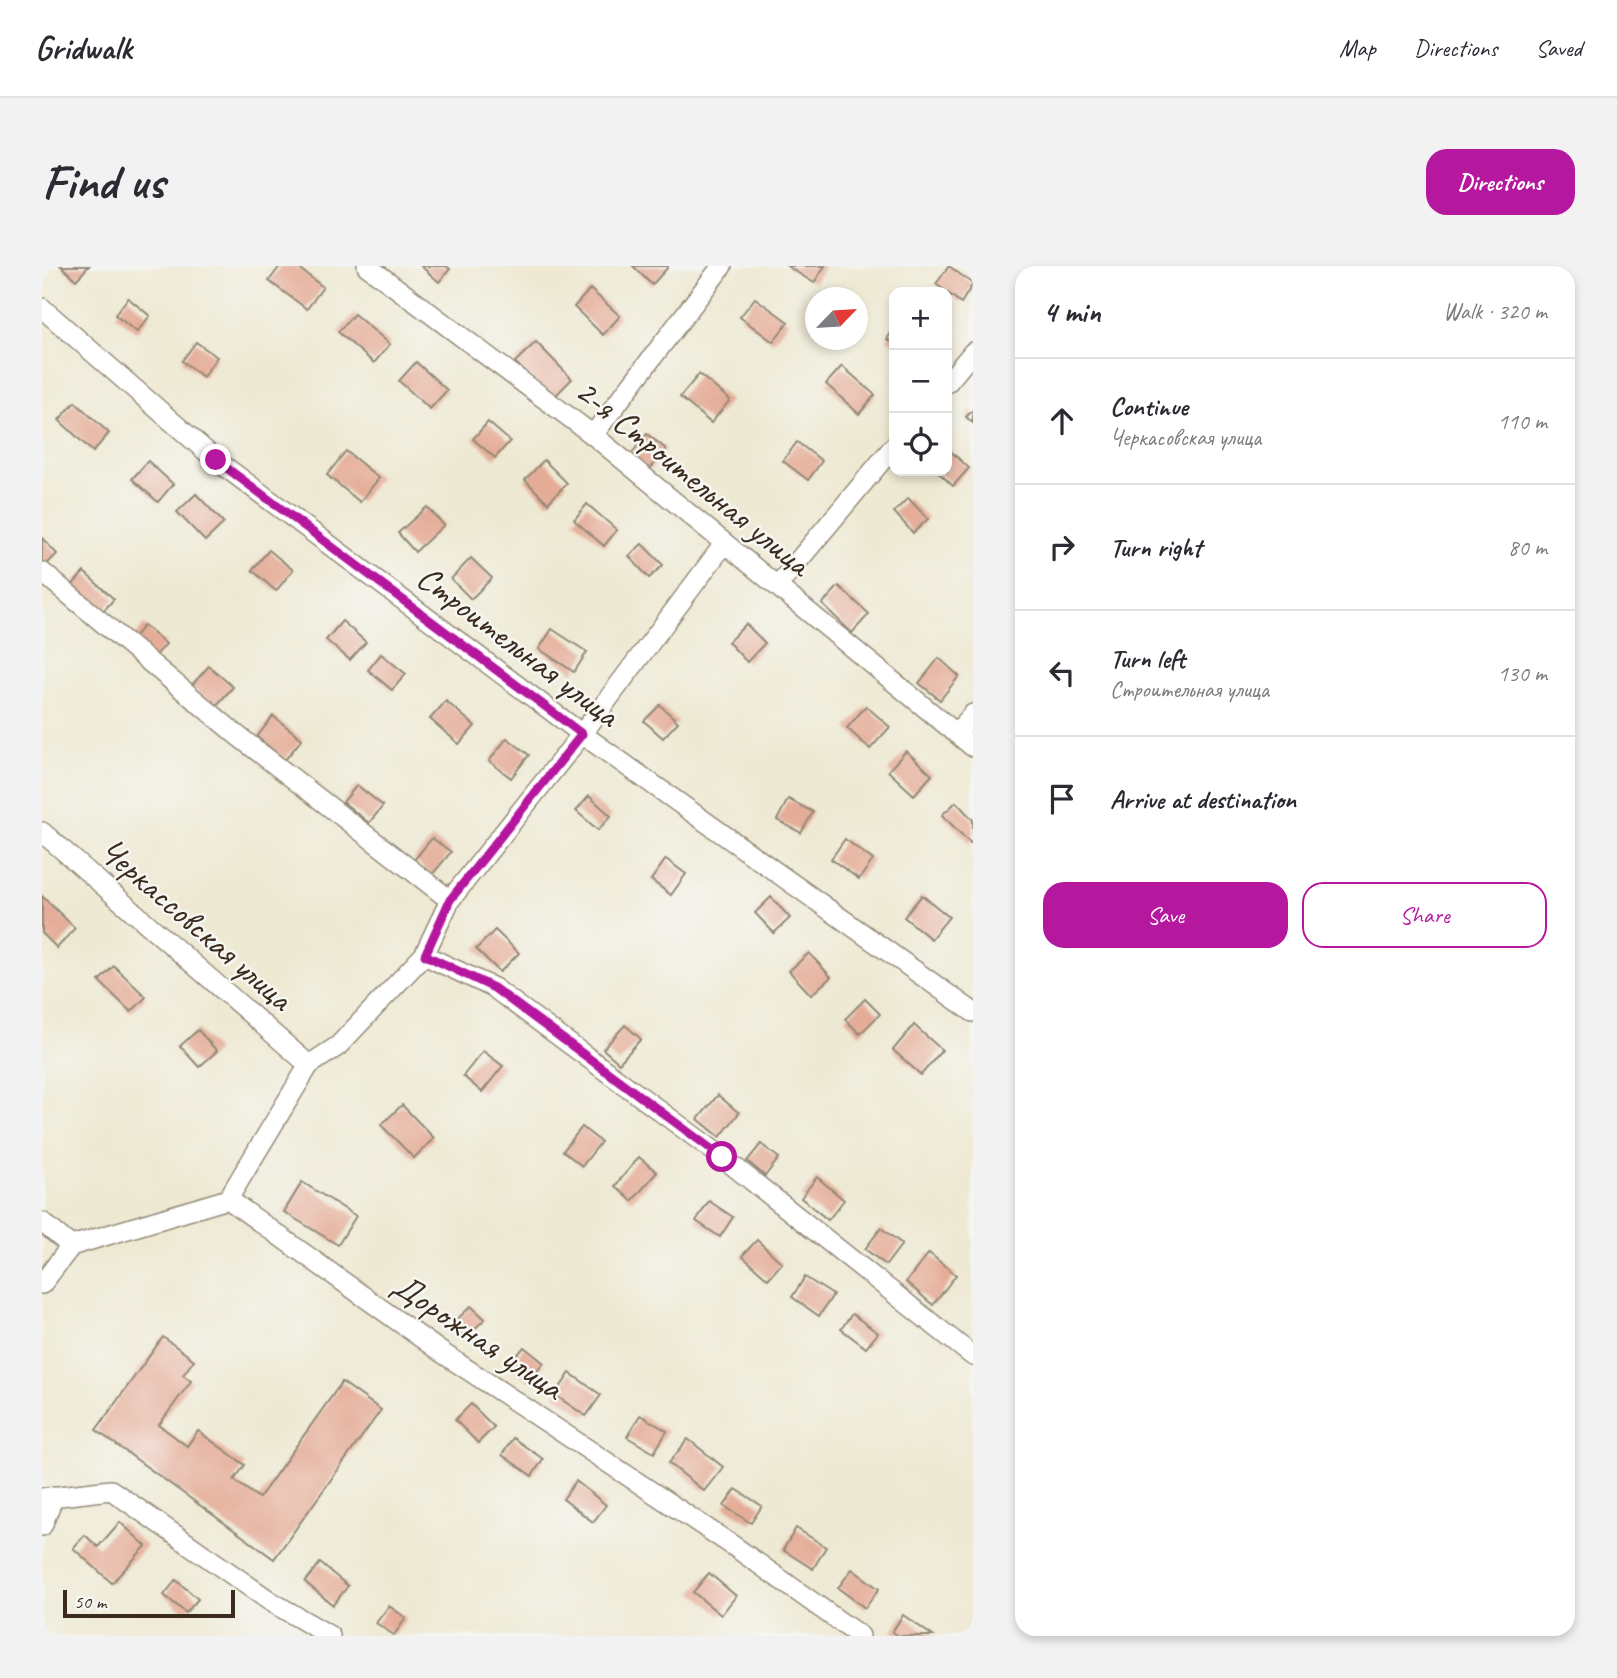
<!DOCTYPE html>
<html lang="en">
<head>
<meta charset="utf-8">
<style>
	body { margin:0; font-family:Caveat,sans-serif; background:#f2f2f3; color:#2b2b33 }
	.controls { position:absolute; right:21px; top:21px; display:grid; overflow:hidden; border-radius:14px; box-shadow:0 4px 10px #0003 }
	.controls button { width:63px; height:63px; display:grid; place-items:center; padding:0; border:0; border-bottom:2px solid #e1e1e2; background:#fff; color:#2b2b33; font:35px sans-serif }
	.compass { position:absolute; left:763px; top:21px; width:63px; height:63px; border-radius:50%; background:#fff; box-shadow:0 4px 10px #0003; rotate:65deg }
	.scale { position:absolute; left:21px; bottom:18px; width:172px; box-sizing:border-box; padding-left:7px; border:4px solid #3b2a1e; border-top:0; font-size:19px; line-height:24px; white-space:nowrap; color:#3b2a1e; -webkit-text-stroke:5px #f6f6f2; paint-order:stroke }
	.stop { position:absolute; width:21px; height:21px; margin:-16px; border:5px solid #b5179e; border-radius:50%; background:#fff }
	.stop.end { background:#b5179e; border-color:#fff; box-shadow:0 2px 7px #0008 }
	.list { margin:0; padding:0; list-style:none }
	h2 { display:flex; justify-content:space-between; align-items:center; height:91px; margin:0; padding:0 28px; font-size:30px }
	h2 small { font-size:23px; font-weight:400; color:#7c7c81 }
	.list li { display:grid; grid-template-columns:46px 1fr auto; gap:21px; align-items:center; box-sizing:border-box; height:126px; padding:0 28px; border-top:2px solid #e1e1e2 }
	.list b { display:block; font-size:26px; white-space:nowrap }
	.list p { margin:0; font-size:23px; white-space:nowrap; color:#7c7c81 }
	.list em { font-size:23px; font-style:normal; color:#7c7c81 }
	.actions { display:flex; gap:14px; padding:21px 28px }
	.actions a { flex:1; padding:16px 0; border:2px solid #b5179e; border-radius:21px; text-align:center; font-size:24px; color:#b5179e }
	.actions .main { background:#b5179e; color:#fff }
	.icon { flex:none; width:38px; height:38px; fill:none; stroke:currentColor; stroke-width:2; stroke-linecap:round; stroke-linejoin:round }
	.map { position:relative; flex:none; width:931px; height:1370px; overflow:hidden; border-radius:21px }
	header { display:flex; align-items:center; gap:42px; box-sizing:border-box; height:98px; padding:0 35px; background:#fff; border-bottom:2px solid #e1e1e2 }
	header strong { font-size:33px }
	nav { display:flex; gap:38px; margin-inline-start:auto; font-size:24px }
	.intro { display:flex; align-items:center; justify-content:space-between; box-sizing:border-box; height:168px; padding:0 42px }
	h1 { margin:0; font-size:49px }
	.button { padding:18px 32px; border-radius:21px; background:#b5179e; color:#fff; font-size:24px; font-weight:700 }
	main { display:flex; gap:42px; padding:0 42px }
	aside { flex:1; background:#fff; border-radius:21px; box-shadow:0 4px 10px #0003 }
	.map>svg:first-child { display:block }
	.building { fill:#e5ac97 }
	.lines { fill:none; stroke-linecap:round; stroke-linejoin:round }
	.street-casing { stroke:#948a78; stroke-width:22 }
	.street { stroke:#fff; stroke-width:19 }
	.route { stroke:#b5179e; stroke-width:9 }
	.labels { text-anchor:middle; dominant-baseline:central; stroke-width:5; stroke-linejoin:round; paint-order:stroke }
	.street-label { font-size:35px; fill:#3b2a1e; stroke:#f6f6f2 }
</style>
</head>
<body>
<header>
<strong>Gridwalk</strong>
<nav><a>Map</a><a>Directions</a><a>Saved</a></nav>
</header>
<div class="intro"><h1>Find us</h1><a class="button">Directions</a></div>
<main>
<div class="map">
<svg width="931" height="1370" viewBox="0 0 931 1370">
	<rect width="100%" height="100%" fill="#f6f6f2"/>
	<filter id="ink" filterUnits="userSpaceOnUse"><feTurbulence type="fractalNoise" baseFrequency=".0143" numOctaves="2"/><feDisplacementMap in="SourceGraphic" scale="14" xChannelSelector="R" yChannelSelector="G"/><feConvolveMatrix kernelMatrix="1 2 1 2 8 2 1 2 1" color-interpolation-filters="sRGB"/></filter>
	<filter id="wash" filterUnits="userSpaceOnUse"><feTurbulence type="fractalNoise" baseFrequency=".00686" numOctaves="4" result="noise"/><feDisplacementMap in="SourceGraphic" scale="28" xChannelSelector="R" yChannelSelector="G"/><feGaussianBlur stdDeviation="1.57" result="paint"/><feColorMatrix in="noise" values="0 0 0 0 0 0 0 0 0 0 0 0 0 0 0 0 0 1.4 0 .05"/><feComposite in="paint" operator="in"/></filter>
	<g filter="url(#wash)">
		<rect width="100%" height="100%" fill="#eee9d3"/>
		<g id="blocks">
			<g class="building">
				<polygon points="19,0 47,0 34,14"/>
				<polygon points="238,0 254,0 281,21 265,43 227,15"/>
				<polygon points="379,0 404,0 408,3 397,16"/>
				<polygon points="591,0 625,0 626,1 610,19"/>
				<polygon points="745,0 783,0 772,17"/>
				<polygon points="907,0 931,18 919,37 894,18"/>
				<polygon points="548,23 578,50 561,69 532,41"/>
				<polygon points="86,32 108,50 95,66 73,49"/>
				<polygon points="713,32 746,56 731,76 698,51"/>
				<polygon points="312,48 348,78 332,97 296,66"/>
				<polygon points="852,63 852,78 845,73"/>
				<polygon points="154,76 175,91 161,111 140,95"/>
				<polygon points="494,76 530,113 510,133 473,96"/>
				<polygon points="374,96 405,124 388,143 357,115"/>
				<polygon points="800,100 833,129 817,148 784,118"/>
				<polygon points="657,108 688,134 669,157 638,131"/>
				<polygon points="33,136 67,167 51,186 17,154"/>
				<polygon points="931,144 931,157 924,151"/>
				<polygon points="446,156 468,175 453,192 431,173"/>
				<polygon points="605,168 624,183 608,203 589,188"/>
				<polygon points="755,176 780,195 766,214 741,195"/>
				<polygon points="905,182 927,202 911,220 895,205 905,205"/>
				<polygon points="304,185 337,212 318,236 285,209"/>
				<polygon points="502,194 525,217 506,237 483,214"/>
				<polygon points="106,195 131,218 116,236 90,213"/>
				<polygon points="154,228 182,257 163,275 135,246"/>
				<polygon points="866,232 886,253 871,267 852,246"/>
				<polygon points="545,238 575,264 562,280 532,254"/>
				<polygon points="385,241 402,259 373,286 356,267"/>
				<polygon points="0,272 15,288 0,303"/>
				<polygon points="600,278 621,299 607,312 587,290"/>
				<polygon points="227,284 251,304 234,325 210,304"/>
				<polygon points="429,292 450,312 429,333 409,313"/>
				<polygon points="42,306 72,333 56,351 26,324"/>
				<polygon points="797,320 827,348 810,367 780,338"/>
				<polygon points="300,355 324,376 308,394 284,374"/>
				<polygon points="704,358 723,377 705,396 686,376"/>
				<polygon points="102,359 124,378 110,394 89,375"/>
				<polygon points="510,363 545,386 532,406 497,383"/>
				<polygon points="339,388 364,408 350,424 326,404"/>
				<polygon points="897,392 917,410 898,434 877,417"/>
				<polygon points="167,400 191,421 173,441 149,420"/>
				<polygon points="404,435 433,460 417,478 388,453"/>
				<polygon points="618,439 636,456 621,472 602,455"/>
				<polygon points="824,440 848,461 828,483 805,462"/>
				<polygon points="231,450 260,473 243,494 215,471"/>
				<polygon points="465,472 487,489 469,512 447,495"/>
				<polygon points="864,485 890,509 872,529 846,505"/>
				<polygon points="315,519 341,540 327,557 301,536"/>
				<polygon points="547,530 569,550 556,564 534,545"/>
				<polygon points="746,533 771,546 759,567 735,554"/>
				<polygon points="914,536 931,554 931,574 928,577 900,549"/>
				<polygon points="390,572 409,586 390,609 372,594"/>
				<polygon points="803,573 831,594 817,613 789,593"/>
				<polygon points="624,593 644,608 629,629 609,614"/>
				<polygon points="880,629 907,651 889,673 862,651"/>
				<polygon points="0,630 33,662 15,682 0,667"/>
				<polygon points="729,631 748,652 732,667 713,647"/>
				<polygon points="453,664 477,687 458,706 434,683"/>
				<polygon points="767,687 789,711 769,729 747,705"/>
				<polygon points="72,700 104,731 89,746 57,715"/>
				<polygon points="823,733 838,748 818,768 803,753"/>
				<polygon points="583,759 599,773 577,797 561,783"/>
				<polygon points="872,759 900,784 879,809 851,784"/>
				<polygon points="156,764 175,785 157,801 138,780"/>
				<polygon points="441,785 461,800 440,826 421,810"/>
				<polygon points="676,829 697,847 678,871 656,853"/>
				<polygon points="360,839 392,872 372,892 339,859"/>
				<polygon points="540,861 559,876 540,900 521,885"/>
				<polygon points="719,878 737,892 723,910 705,895"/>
				<polygon points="597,891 615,906 590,935 573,920"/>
				<polygon points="775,911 802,934 786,954 759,932"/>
				<polygon points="260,916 314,950 296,979 242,946"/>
				<polygon points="667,935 691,951 678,971 654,955"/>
				<polygon points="839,962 860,978 844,999 823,983"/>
				<polygon points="715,974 740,997 726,1013 700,990"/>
				<polygon points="887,987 914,1009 891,1039 864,1016"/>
				<polygon points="763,1011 791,1029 777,1050 750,1031"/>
				<polygon points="429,1040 443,1053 423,1072 410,1058"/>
				<polygon points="810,1048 836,1067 824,1082 799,1063"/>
				<polygon points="121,1071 152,1094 141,1109 149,1115 117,1159 145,1180 156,1165 203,1199 192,1214 217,1232 300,1116 339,1144 232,1293 54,1164"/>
				<polygon points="482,1081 502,1097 487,1115 467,1099"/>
				<polygon points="528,1107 559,1129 544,1150 513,1129"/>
				<polygon points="429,1138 452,1161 436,1177 413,1154"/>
				<polygon points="598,1149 625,1165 612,1187 585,1171"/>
				<polygon points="471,1172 501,1193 490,1210 460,1189"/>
				<polygon points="646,1173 681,1201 662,1225 627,1197"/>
				<polygon points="534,1215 564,1239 551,1256 521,1233"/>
				<polygon points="694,1223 720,1240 709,1257 682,1240"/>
				<polygon points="78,1256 104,1280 70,1317 31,1282 43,1269 56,1281"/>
				<polygon points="754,1262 784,1281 771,1303 741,1284"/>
				<polygon points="278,1297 306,1320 291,1339 263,1316"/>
				<polygon points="810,1303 837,1323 823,1342 796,1322"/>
				<polygon points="667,1307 694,1330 679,1349 651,1326"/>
				<polygon points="134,1314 156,1333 144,1347 122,1329"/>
				<polygon points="347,1340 364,1352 352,1369 334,1357"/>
				<polygon points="861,1349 891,1370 857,1370 850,1366"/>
			</g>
		</g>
	</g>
	<g filter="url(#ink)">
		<use href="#blocks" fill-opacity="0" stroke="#948a78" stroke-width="2"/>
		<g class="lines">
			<g class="street-casing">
				<g id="street">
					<polyline points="325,0 551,169 931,481"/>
					<polyline points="0,42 174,194 540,468 931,746"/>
					<polyline points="905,117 931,86"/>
					<polyline points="551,169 680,0"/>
					<polyline points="0,306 196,470 408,634"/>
					<polyline points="736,319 852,180"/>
					<polyline points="915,467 931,448"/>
					<polyline points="0,566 267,799"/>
					<polyline points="382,689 452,722 680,891 931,1090"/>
					<polyline points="186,933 267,799 296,780 382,689 408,634 540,468 682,278"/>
					<polyline points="0,956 29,980 186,933 399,1086 693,1281 818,1370"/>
					<polyline points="0,1018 29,980"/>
					<polyline points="0,1232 69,1224 228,1335 288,1370"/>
					<polyline points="0,1260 12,1230"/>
				</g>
			</g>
			<use href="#street" class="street"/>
		</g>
	</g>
	<g class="lines" filter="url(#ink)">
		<polyline class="route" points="174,194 540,468 408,634 383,689 452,722 680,891"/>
	</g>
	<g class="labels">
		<g class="street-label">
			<text transform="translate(651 211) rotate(39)">2-я Строительная улица</text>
			<text transform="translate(476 380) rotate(37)">Строительная улица</text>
			<text transform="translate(154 658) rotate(41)">Черкассовская улица</text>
			<text transform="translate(436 1070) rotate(34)">Дорожная улица</text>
		</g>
	</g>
</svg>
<div class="controls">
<button>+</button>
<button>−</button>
<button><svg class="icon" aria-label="locate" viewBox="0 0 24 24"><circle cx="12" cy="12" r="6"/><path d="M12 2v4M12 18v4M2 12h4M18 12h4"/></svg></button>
</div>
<svg class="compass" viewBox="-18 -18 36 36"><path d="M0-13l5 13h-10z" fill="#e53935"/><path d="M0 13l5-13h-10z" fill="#7c7c81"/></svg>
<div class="scale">50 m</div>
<div class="stop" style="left:680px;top:891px"></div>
<div class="stop end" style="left:174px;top:194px"></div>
</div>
<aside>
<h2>4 min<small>Walk · 320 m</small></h2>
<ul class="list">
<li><svg class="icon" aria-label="ahead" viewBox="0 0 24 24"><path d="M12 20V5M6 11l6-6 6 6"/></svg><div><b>Continue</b><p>Черкасовская улица</p></div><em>110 m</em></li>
<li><svg class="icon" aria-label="right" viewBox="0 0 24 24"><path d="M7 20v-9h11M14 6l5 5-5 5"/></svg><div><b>Turn right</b></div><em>80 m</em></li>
<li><svg class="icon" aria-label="left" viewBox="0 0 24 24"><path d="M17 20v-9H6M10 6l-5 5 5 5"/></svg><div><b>Turn left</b><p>Строительная улица</p></div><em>130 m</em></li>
<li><svg class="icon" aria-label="arrive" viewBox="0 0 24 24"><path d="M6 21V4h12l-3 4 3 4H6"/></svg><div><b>Arrive at destination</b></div></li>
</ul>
<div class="actions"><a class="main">Save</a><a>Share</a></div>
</aside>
</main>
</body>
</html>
